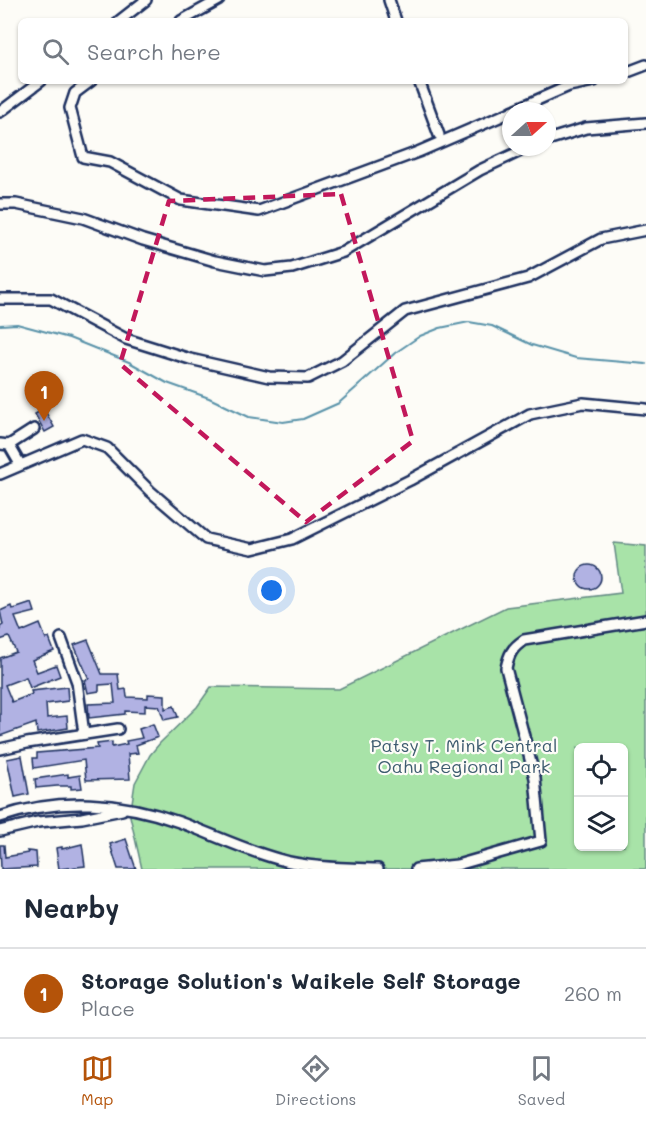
<!DOCTYPE html>
<html lang="en">
<head>
<meta charset="utf-8">
<style>
	body { margin:0; font-family:Mali,sans-serif; background:#f6f6f7; color:#1f2937 }
	.controls { position:absolute; right:18px; bottom:18px; display:grid; overflow:hidden; border-radius:9px; box-shadow:0 2px 4px #0004 }
	.controls button { width:54px; height:54px; display:grid; place-items:center; padding:0; border:0; border-bottom:2px solid #e0e1e3; background:#fff; color:#1f2937; font:30px sans-serif }
	.compass { position:absolute; left:502px; top:102px; width:54px; height:54px; border-radius:50%; background:#fff; box-shadow:0 2px 4px #0004; rotate:69deg }
	.you { position:absolute; left:272px; top:591px; width:21px; height:21px; margin:-15px; border:4px solid #fff; border-radius:50%; background:#1a73e8; box-shadow:0 0 0 9px #1a73e833 }
	.badge { display:grid; place-items:center; width:39px; height:39px; border-radius:50%; background:#b45309; color:#fff; font-size:20px; font-weight:700 }
	.pin { position:absolute; translate:-50% -50px; filter:drop-shadow(0 2px 3px #0008) }
	.pin::after { content:''; position:absolute; top:32px; width:21px; height:18px; background:inherit; clip-path:polygon(0 0,100% 0,50% 100%) }
	.list { margin:0; padding:0; list-style:none }
	h2 { display:flex; justify-content:space-between; align-items:center; height:78px; margin:0; padding:0 24px; font-size:26px }
	h2 small { font-size:20px; font-weight:400; color:#747a83 }
	.list li { display:grid; grid-template-columns:39px 1fr auto; gap:18px; align-items:center; box-sizing:border-box; height:90px; padding:0 24px; border-top:2px solid #e0e1e3 }
	.list b { display:block; font-size:22px; white-space:nowrap }
	.list p { margin:0; font-size:20px; white-space:nowrap; color:#747a83 }
	.list em { font-size:20px; font-style:normal; color:#747a83 }
	.icon { flex:none; width:33px; height:33px; fill:none; stroke:currentColor; stroke-width:2; stroke-linecap:round; stroke-linejoin:round }
	.map { position:relative; flex:none; width:646px; height:869px; overflow:hidden }
	.search { position:absolute; background:#fff; box-shadow:0 2px 4px #0004; left:18px; right:18px; top:18px; height:66px; display:flex; align-items:center; gap:15px; box-sizing:border-box; padding:0 21px; border-radius:9px; color:#747a83; font-size:22px }
	.sheet { height:168px; background:#fff }
	nav { display:flex; justify-content:space-around; align-items:center; box-sizing:border-box; height:84px; border-top:2px solid #e0e1e3; background:#fff; font-size:16px; color:#747a83 }
	nav a { display:grid; justify-items:center; gap:3px }
	nav .on { color:#b45309 }
	.map>svg:first-child { display:block }
	.green { fill:#a8e3a8; stroke:#628983; stroke-width:1.5; fill-rule:evenodd }
	.lines { fill:none; stroke-linecap:round; stroke-linejoin:round }
	.stream { stroke:#5992a9; stroke-width:2 }
	.building { fill:#b1b2e3; stroke:#1b2f5e; stroke-width:1.5 }
	.minor-casing { stroke:#1b2f5e; stroke-width:14 }
	.minor { stroke:#fdfcf7; stroke-width:9 }
	.marked { fill:none; stroke:#c2185b; stroke-width:4.5; stroke-dasharray:12 8; stroke-linejoin:round }
	.labels { text-anchor:middle; dominant-baseline:central; stroke-width:4.5; stroke-linejoin:round; paint-order:stroke }
	.park-label { font-size:18px; fill:#3e5c70; stroke:#fdfcf7 }
</style>
</head>
<body>
<div class="map">
<svg width="646" height="869" viewBox="0 0 646 869">
	<rect width="100%" height="100%" fill="#fdfcf7"/>
	<filter id="ink" filterUnits="userSpaceOnUse"><feTurbulence type="fractalNoise" baseFrequency=".0167" numOctaves="2"/><feDisplacementMap in="SourceGraphic" scale="12" xChannelSelector="R" yChannelSelector="G"/><feConvolveMatrix kernelMatrix="1 2 1 2 8 2 1 2 1" color-interpolation-filters="sRGB"/></filter>
	<g filter="url(#ink)">
		<path class="green" d="M 614,543 L 646,546 L 646,869 L 142,869 L 130,816 L 135,783 L 150,755 L 160,743 L 197,707 L 211,687 L 339,689 L 506,607 L 621,593 ZM 578,748 L 624,748 L 624,846 L 578,846 Z"/>
		<g class="lines">
			<polyline class="stream" points="0,325 17,324 69,338 129,362 167,383 209,398 249,417 283,422 303,419 339,403 395,353 420,336 440,328 469,322 492,326 532,345 576,358 646,364"/>
		</g>
		<g class="building">
			<polygon points="44,409 54,427 45,432 35,414"/>
			<circle cx="589" cy="577" r="12"/>
			<polygon points="32,603 35,612 15,617 21,632 40,624 46,639 49,638 54,651 32,660 37,672 56,665 60,676 30,688 26,677 5,685 12,702 30,695 32,694 31,691 67,687 68,701 46,704 47,718 67,716 68,728 37,733 36,723 0,736 0,658 16,652 9,637 0,640 0,627 3,625 0,611 11,606 12,609 17,608"/>
			<polygon points="88,640 102,674 118,674 120,690 126,689 127,697 148,698 148,694 165,695 165,709 174,706 178,717 164,720 159,706 145,705 145,712 125,711 125,714 89,718 88,704 115,703 113,684 99,685 99,691 88,693 85,680 89,679 74,645"/>
			<polygon points="153,724 158,737 136,745 138,753 128,754 130,779 86,780 84,760 34,768 33,758 37,758 37,753 98,748 97,744 112,742 112,747 127,744 126,741 142,738 139,729"/>
			<polygon points="22,756 29,794 15,797 7,759"/>
			<polygon points="68,774 68,777 80,775 82,788 71,789 71,786 57,786 36,788 35,779"/>
			<polygon points="126,839 136,869 118,869 110,844"/>
			<polygon points="82,844 85,866 59,869 56,848 62,847 62,849"/>
			<polygon points="0,845 4,845 5,857 28,853 27,851 36,852 37,867 1,869"/>
		</g>
		<g class="lines">
			<g class="minor-casing">
				<g id="minor">
					<polyline points="389,0 396,21"/>
					<polyline points="119,21 146,0"/>
					<polyline points="181,21 219,0"/>
					<polyline points="625,73 646,65"/>
					<polyline points="91,81 75,93 70,108 83,157 110,162 181,200 259,211 418,152 511,112"/>
					<polyline points="419,81 439,135"/>
					<polyline points="512,111 569,86 594,81"/>
					<polyline points="0,112 41,81"/>
					<polyline points="547,140 586,128 646,123"/>
					<polyline points="0,204 16,204 83,218 143,240 215,261 265,271 292,268 343,252 480,170 529,147"/>
					<polyline points="0,299 51,299 126,339 190,359 269,377 308,378 342,361 405,311 528,278 601,239 646,230"/>
					<polyline points="0,444 9,445 20,464"/>
					<polyline points="9,445 34,429"/>
					<polyline points="0,474 82,439 107,448 150,491 206,539 252,549 292,539 410,480 530,414 583,403 646,409"/>
					<polyline points="61,638 77,682 84,734"/>
					<polyline points="0,749 27,743 118,729"/>
					<path d="M 0,817 C 59,797 121,801 179,822 C 212,834 244,850 278,859 C 307,868 347,868 378,869"/>
					<polyline points="0,831 38,822 82,818 122,810"/>
					<path d="M 416,869 L 457,865 L 541,841 L 535,778 L 506,668 C 509,654 512,648 524,640 L 646,620"/>
				</g>
			</g>
			<use href="#minor" class="minor"/>
		</g>
	</g>
	<path class="marked" d="M 341,194 L 413,441 L 306,522 L 120,364 L 169,201 Z"/>
	<g class="labels">
		<g class="park-label">
			<text x="464" y="745">Patsy T. Mink Central<tspan x="464" dy="21">Oahu Regional Park</tspan></text>
		</g>
	</g>
</svg>
<div class="controls">
<button><svg class="icon" aria-label="locate" viewBox="0 0 24 24"><circle cx="12" cy="12" r="6"/><path d="M12 2v4M12 18v4M2 12h4M18 12h4"/></svg></button>
<button><svg class="icon" aria-label="layers" viewBox="0 0 24 24"><path d="M12 4l9 5-9 5-9-5zM3 14l9 5 9-5"/></svg></button>
</div>
<svg class="compass" viewBox="-18 -18 36 36"><path d="M0-13l5 13h-10z" fill="#e53935"/><path d="M0 13l5-13h-10z" fill="#747a83"/></svg>
<div class="you"></div>
<div class="pin badge" style="left:44px;top:421px">1</div>
<div class="search"><svg class="icon" aria-label="search" viewBox="0 0 24 24"><circle cx="10" cy="10" r="6"/><path d="M15 15l6 6"/></svg>Search here</div>
</div>
<section class="sheet">
<h2>Nearby<small></small></h2>
<ul class="list">
<li><span class="badge">1</span><div><b>Storage Solution's Waikele Self Storage</b><p>Place</p></div><em>260 m</em></li>
</ul>
</section>
<nav>
<a class="on"><svg class="icon" aria-label="map" viewBox="0 0 24 24"><path d="M3 6l6-2 6 2 6-2v14l-6 2-6-2-6 2zM9 4v14M15 6v14"/></svg>Map</a>
<a><svg class="icon" aria-label="directions" viewBox="0 0 24 24"><path d="M12 3l9 9-9 9-9-9zM9 14v-3h6M13 9l2 2-2 2"/></svg>Directions</a>
<a><svg class="icon" aria-label="saved" viewBox="0 0 24 24"><path d="M7 4h10v16l-5-4-5 4z"/></svg>Saved</a>
</nav>
</body>
</html>
